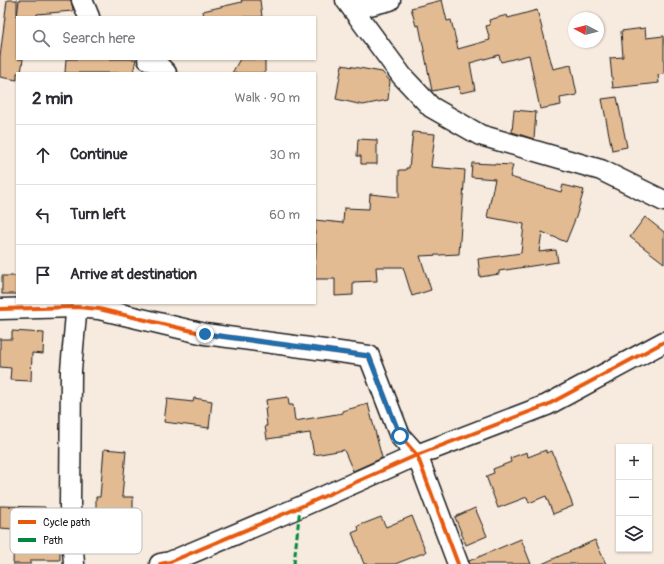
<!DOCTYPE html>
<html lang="en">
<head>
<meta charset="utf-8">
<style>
	body { margin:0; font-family:Pangolin,sans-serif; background:#f7f7f7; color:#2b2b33 }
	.controls { position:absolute; right:12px; bottom:12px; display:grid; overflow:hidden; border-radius:0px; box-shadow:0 1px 3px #0004 }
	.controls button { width:36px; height:36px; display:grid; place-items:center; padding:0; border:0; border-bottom:1px solid #e1e1e2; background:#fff; color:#2b2b33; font:20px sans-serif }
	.compass { position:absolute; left:568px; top:12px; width:36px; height:36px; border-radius:50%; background:#fff; box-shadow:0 1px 3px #0004; rotate:277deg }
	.stop { position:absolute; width:12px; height:12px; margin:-9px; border:3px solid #1f6fb2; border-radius:50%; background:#fff }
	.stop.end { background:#1f6fb2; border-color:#fff; box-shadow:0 1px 4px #0008 }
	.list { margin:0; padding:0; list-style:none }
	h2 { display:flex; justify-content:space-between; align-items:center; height:52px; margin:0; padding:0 16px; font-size:17px }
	h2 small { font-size:13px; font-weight:400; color:#7c7c81 }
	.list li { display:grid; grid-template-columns:26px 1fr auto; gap:12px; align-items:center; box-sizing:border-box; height:60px; padding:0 16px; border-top:1px solid #e1e1e2 }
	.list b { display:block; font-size:15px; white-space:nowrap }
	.list em { font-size:13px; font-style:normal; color:#7c7c81 }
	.icon { flex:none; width:22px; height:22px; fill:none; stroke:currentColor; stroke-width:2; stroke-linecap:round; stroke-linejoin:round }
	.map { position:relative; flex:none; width:664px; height:564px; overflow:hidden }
	.search { position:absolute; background:#fff; box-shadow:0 1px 3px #0004; left:16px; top:16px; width:300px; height:44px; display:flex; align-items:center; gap:10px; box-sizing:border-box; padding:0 14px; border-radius:0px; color:#7c7c81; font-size:15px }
	.panel { position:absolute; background:#fff; box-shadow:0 1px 3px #0004; left:16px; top:72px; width:300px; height:232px; border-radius:0px }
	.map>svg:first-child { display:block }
	.building { fill:#e3bb93; stroke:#1c1c1c }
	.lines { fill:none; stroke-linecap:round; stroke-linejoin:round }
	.minor-casing { stroke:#1c1c1c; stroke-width:23 }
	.minor { stroke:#fff; stroke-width:20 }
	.quiet { stroke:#00873e; stroke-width:3; stroke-dasharray:6 3; stroke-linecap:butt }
	.cycleway-casing { stroke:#fff; stroke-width:6 }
	.cycleway { stroke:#e8590c; stroke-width:4 }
	.route { stroke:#1f6fb2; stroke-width:5 }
	.key { fill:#fff; stroke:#bbb; stroke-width:1 }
	.key-label { font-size:11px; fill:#1c1c1c }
</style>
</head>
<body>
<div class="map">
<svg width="664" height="564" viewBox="0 0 664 564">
	<rect width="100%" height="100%" fill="#f7ebdf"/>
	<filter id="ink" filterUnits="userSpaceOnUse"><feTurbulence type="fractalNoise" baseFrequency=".025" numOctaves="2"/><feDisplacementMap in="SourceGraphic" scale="8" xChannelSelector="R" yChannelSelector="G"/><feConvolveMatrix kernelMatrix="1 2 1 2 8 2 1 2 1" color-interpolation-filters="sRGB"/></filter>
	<g filter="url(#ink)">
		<g class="building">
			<polygon points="7,0 17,0 17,17 19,0 71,0 73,9 73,11 37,14 37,17 17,17 17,59 23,59 21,73 17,73 17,80 0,77 0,57"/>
			<polygon points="241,0 260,0 262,17 204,17 203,11 242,2"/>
			<polygon points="442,0 447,21 451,20 458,49 490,40 486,26 490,25 489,20 507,15 508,18 537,10 553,69 571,65 577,95 560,98 561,105 540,109 529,55 501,62 499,55 470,63 475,90 460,93 459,86 432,91 419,25 416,26 411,8"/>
			<polygon points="645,28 646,38 664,36 664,74 658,75 659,83 613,88 610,58 623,57 621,31"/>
			<polygon points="66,59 136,59 133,73 65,73"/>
			<polygon points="240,59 265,59 265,73 232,73"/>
			<polygon points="342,65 382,72 390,81 388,100 363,105 336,99"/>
			<polygon points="617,97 627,147 612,150 602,99"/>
			<polygon points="514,110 536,112 534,139 512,132"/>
			<polygon points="413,132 435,134 431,167 465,170 459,254 420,256 431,290 412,296 403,267 376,267 377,281 353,282 353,295 335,296 335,279 315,279 316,243 315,242 315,220 343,223 344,208 369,209 370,194 399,197 399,170 406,170 406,168 409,168"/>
			<polygon points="358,139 377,140 377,164 361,164 361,156 357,156"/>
			<polygon points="472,163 513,165 510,177 561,192 563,185 584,190 576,217 566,242 542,232 539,252 556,250 558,262 499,271 499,274 480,277 478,259 521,253 524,224 487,217 495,179 471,177"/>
			<polygon points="645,217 664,232 664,263 630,237"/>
			<rect x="2" y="276" width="15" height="18"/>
			<polygon points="12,331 44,333 43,354 32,353 31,381 10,380 11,368 0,367 0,339 12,339"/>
			<polygon points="288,397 289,405 293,405 295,421 343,413 342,411 368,404 382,458 353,471 344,450 314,455 310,433 267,439 265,426 267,426 265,408 267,408 266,400"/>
			<polygon points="194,398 212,401 209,428 164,422 167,399 193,402"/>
			<polygon points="104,449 126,451 122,497 133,497 133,509 138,509 138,524 133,524 133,544 102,544 101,515 96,515 96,497 100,497"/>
			<polygon points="546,450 546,453 552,451 573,506 553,514 546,496 529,503 527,497 498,508 486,476 494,473 493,469 511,462 510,458 527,452 528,457"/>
			<polygon points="0,506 45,507 45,533 60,533 60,560 31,560 31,564 13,564 14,529 0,528"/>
			<polygon points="475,508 487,536 466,545 455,517"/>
			<polygon points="412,516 426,552 395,564 364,564 352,533 359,530 358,526 381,517 386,527"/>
			<polygon points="521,539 531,564 469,564 469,561"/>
			<polygon points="595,540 606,564 542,564"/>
		</g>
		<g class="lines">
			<g class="minor-casing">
				<g id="minor">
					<polyline points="82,0 89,17"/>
					<polyline points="346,0 402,76 431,107 480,135 601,170 664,201"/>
					<polyline points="353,9 390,0"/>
					<polyline points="148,59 156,63 166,73"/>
					<polyline points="0,309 77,307 99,309 205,334 369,356 400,436 417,455 458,564"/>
					<polyline points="74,564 70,506 71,370 77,303"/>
					<polyline points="160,564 170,562 300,507 417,455 547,405 664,342"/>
				</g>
			</g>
			<use href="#minor" class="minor"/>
			<polyline class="quiet" points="294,564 300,507"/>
			<g class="cycleway-casing">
				<g id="cycleway">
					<polyline points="0,309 77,307 99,309 205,334 369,356 400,436 417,455 458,564"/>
					<polyline points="160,564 170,562 300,507 417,455 547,405 664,342"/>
				</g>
			</g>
			<use href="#cycleway" class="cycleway"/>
		</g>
	</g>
	<g class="lines" filter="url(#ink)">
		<polyline class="route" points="205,334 369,356 400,436"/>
	</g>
	<rect x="10" y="508" width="132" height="46" rx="6" class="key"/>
	<rect x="18" y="520" width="18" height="4" fill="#e8590c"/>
	<rect x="18" y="538" width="18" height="4" fill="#00873e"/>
	<g class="key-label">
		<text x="43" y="526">Cycle path</text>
		<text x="43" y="544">Path</text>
	</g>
</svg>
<div class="controls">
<button>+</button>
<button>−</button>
<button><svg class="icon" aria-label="layers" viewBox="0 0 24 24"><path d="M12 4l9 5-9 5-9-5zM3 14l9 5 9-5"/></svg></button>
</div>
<svg class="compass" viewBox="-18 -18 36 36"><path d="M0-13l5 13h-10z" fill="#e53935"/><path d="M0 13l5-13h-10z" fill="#7c7c81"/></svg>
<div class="stop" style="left:400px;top:436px"></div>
<div class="stop end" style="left:205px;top:334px"></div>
<div class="search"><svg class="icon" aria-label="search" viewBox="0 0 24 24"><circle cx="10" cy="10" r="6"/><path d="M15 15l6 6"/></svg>Search here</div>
<section class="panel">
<h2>2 min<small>Walk · 90 m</small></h2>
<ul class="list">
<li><svg class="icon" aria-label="ahead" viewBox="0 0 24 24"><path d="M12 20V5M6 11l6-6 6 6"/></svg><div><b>Continue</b></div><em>30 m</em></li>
<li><svg class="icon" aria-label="left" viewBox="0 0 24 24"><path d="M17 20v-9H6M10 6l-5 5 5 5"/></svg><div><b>Turn left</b></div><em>60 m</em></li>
<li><svg class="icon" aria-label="arrive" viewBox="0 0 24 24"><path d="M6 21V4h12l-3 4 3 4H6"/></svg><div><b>Arrive at destination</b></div></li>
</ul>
</section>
</div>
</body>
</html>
